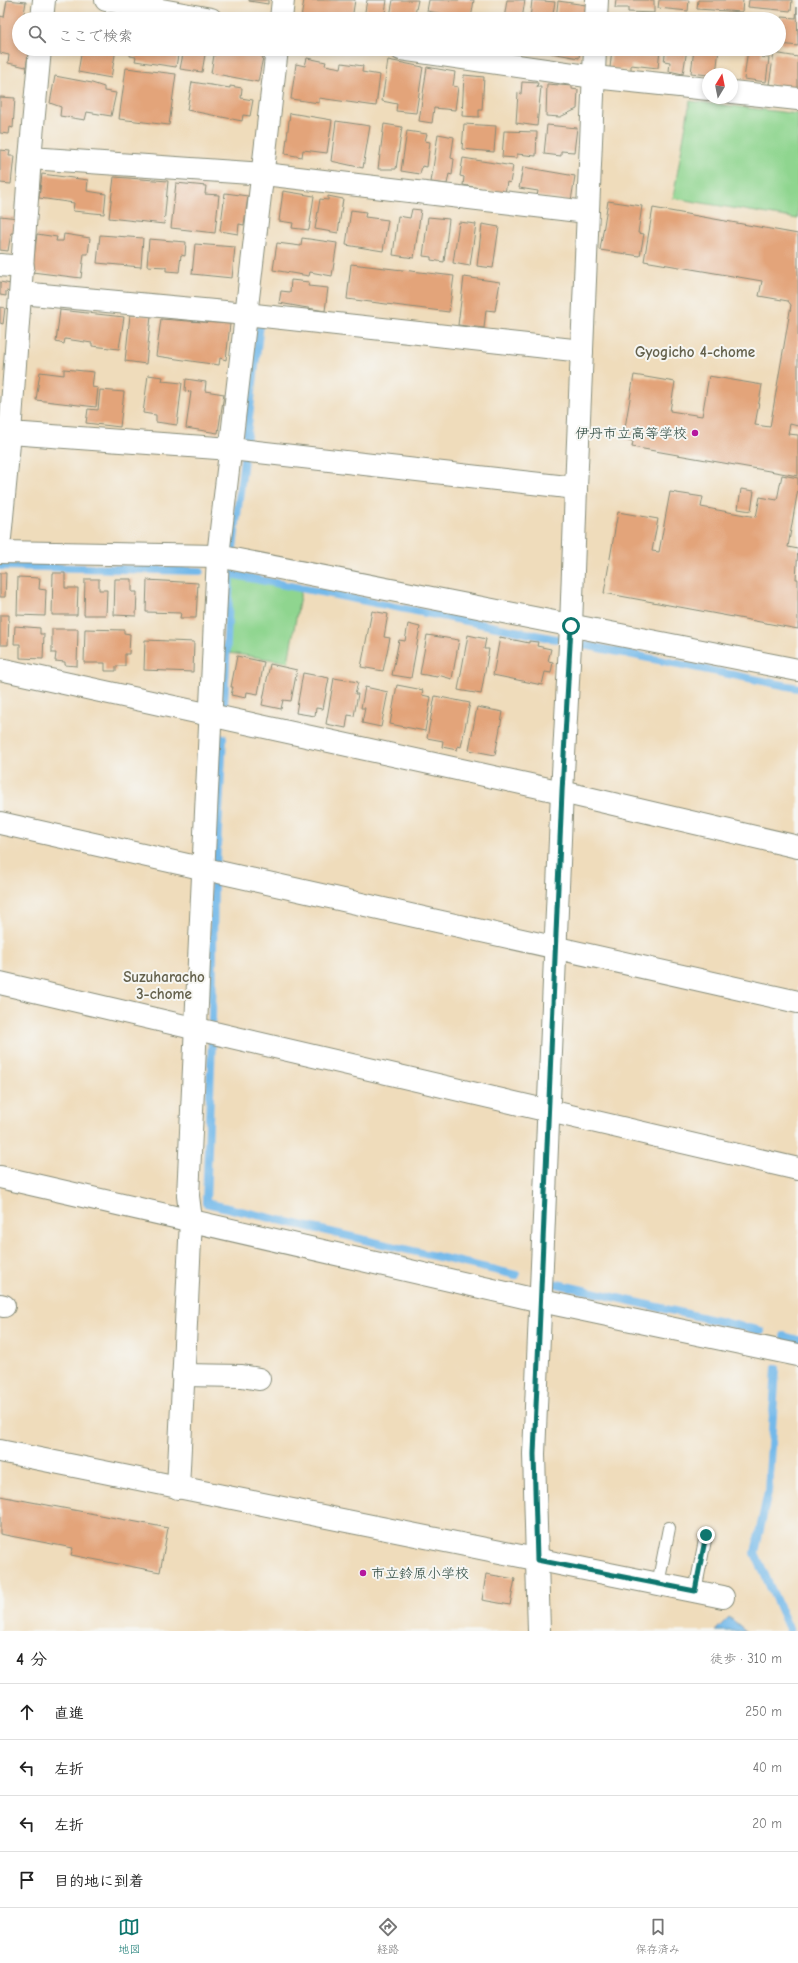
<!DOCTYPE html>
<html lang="ja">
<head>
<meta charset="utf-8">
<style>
	body { margin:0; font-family:"Comic Neue","Klee One",sans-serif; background:#f2f2f2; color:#222 }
	.compass { position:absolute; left:702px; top:68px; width:36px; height:36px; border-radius:50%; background:#fff; box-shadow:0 2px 6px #0003; rotate:10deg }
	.stop { position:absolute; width:12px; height:12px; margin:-9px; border:3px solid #0f766e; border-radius:50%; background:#fff }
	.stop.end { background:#0f766e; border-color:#fff; box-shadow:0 1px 4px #0008 }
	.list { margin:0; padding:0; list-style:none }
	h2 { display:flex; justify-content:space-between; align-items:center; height:52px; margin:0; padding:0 16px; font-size:17px }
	h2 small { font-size:13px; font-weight:400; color:#767676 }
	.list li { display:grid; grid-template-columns:26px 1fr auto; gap:12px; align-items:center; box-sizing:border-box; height:56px; padding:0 16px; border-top:1px solid #e0e0e0 }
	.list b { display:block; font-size:15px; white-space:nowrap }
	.list em { font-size:13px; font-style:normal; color:#767676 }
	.icon { flex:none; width:22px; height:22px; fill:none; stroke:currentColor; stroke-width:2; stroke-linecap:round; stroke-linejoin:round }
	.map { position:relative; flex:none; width:798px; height:1631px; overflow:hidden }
	.search { position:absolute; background:#fff; box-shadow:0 2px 6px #0003; left:12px; right:12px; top:12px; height:44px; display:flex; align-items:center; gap:10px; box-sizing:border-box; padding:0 14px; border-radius:22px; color:#767676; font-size:15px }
	.sheet { height:276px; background:#fff }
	nav { display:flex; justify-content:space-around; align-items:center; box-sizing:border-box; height:56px; border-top:1px solid #e0e0e0; background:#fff; font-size:11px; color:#767676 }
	nav a { display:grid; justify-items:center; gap:2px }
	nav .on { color:#0f766e }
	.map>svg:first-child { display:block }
	.green { fill:#8fd58f; stroke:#578962 }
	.water { fill:#73b9ea; stroke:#497b8f }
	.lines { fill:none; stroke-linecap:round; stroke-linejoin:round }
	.stream { stroke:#73b9ea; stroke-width:8 }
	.building { fill:#e3a47a }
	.lane-casing { stroke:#878c78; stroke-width:14 }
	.street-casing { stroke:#878c78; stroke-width:24 }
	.lane { stroke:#fff; stroke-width:12 }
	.street { stroke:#fff; stroke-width:22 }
	.route { stroke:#0f766e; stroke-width:5 }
	.poi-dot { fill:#b5179e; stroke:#f6f6f2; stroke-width:1.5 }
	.labels { text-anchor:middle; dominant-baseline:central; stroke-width:4; stroke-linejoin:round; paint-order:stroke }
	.poi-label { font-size:14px; fill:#1f3d34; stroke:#f6f6f2; text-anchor:end }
	.neighbourhood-label { font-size:15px; font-weight:bold; fill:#64614c; stroke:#f6f6f2 }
</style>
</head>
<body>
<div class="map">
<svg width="798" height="1631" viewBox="0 0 798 1631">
	<rect width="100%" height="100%" fill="#f6f6f2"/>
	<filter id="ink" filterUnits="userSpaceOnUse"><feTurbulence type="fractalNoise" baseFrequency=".025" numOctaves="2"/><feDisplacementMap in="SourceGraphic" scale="8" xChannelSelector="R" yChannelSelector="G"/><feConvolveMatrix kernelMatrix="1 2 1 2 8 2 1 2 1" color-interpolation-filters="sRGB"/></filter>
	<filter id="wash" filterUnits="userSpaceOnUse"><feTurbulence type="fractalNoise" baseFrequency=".012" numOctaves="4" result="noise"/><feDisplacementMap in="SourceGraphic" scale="16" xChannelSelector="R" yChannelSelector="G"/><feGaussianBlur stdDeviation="0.9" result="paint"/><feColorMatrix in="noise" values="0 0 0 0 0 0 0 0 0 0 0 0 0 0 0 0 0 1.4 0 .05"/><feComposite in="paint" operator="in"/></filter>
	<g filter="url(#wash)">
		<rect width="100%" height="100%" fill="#efdcbb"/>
		<g class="green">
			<polygon points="690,101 798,114 798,219 673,198"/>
			<polygon points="234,577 301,591 288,662 229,653 231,579"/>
		</g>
		<polygon class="water" points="729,1617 746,1631 715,1631"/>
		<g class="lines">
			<g class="stream">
				<polyline points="246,442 260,324"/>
				<polyline points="233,548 244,459"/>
				<polyline points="0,566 200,571"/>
				<polyline points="584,645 798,688"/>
				<polyline points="224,705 230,574 556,639"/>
				<polyline points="216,866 223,738"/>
				<polyline points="212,1020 214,881"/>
				<polyline points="212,1040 206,1203 516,1275"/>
				<polyline points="553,1283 761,1331"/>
				<polyline points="784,1336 798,1340"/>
				<polyline points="776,1368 768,1492 755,1553 790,1631"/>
			</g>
		</g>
		<g id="blocks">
			<g class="building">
				<polygon points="7,0 26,2 23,19 19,19 19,49 29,49 26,67 8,63 9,55 0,53 0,16 4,17"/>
				<polygon points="249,0 268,0 268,4 249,1"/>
				<polygon points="304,0 355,0 352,19 301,18"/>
				<polygon points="367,0 387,0 384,19 364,17"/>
				<polygon points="393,0 418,0 414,19 390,16"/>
				<polygon points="429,0 474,0 471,19 427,11"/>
				<polygon points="507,0 525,0 522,19 504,19"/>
				<polygon points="532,0 555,2 552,19 530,19"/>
				<polygon points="616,0 654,0 654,13 628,12 628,8 615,8"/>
				<polygon points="659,0 689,0 688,11 658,8"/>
				<polygon points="698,0 743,0 742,12 697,9"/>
				<polygon points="749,0 792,0 791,11 748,7"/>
				<polygon points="558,1 586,5 584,19 556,19"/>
				<polygon points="797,7 798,46 781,44 782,17 796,18"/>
				<polygon points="88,16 102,18 102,19 87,19"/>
				<polygon points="82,49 116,49 111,78 78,72"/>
				<polygon points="131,49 179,49 176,67 135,61 136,57 130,56"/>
				<polygon points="184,49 206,49 202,72 180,69"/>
				<polygon points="215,49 262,49 261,56 263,57 258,82 211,73"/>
				<polygon points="552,49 580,49 579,58 551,53"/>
				<polygon points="612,49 660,49 658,68 631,65 631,70 610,68"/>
				<polygon points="666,49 687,49 683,74 669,71 670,62 664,61"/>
				<polygon points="694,49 719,49 716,74 708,75 691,73"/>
				<polygon points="748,49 762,50 761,57 769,58 766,82 744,79"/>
				<polygon points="774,53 798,57 798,89 769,84"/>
				<polygon points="307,58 326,62 325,65 341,68 342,63 363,66 362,72 380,75 376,106 319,98 319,103 291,99 296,64 305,66"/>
				<polygon points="388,60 423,67 416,113 396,111 397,104 382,101"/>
				<polygon points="427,67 455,72 453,86 458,87 455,110 434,108 432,123 419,121"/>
				<polygon points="126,68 176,74 169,125 119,119"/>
				<polygon points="464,75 484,77 482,110 479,110 479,117 462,116"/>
				<polygon points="55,76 92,83 104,87 104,91 116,93 111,116 87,112 85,120 60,116 61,107 50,103"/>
				<polygon points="192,82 230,88 230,86 242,88 241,98 253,100 250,116 243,115 242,121 187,110"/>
				<polygon points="522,82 538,83 537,87 541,87 537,126 516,123 518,93 521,94"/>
				<polygon points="547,84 572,86 572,89 578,90 577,109 560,117 546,116"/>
				<polygon points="0,97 15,98 13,128 10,127 9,134 0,133"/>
				<polygon points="290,113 332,120 327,153 303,150 302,157 285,154"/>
				<polygon points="336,121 370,126 363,168 331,161"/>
				<polygon points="384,124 402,127 396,169 378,169"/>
				<polygon points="464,124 496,126 494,152 462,149"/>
				<polygon points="547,125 577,128 574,152 561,151 561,156 544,154"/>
				<polygon points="407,131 427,134 425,141 430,142 427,167 422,166 420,174 401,171"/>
				<polygon points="504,131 537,132 536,156 517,154 517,158 502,157"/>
				<polygon points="438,134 454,137 451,158 454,159 452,175 449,174 447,184 431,182"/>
				<polygon points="0,150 10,151 9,156 14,156 11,184 0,183"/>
				<polygon points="463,158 513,166 510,183 507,182 505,193 463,185 464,177 460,176"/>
				<polygon points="523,167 575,176 571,201 537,196 538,191 519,188"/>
				<polygon points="42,174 88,180 87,191 106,194 104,214 73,211 74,203 39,198"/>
				<polygon points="114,177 168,181 164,224 109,218"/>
				<polygon points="176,183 206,186 205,194 219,195 215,233 171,228"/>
				<polygon points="283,191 314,196 309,230 292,228 293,223 279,221"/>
				<polygon points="225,193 248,196 244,225 239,224 238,234 220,231"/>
				<polygon points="328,196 343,199 338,233 315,229 320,199 328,200"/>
				<polygon points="608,201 642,206 638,233 644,234 640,256 600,250"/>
				<polygon points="653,208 798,234 798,426 790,424 788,434 798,435 798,476 632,447 633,441 623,439 634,375 675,382 670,411 702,416 709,376 762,385 755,425 770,427 791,305 788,301 759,296 762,281 644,261"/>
				<polygon points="412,209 421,210 414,258 393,255 398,216 410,218"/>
				<polygon points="351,210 366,212 365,217 388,220 383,251 346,245"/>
				<polygon points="0,216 18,218 16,233 11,233 8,251 0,250"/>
				<polygon points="428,217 449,219 444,262 431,260 431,257 423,256"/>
				<polygon points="459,222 476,224 470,266 453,263"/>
				<polygon points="482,224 499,227 493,268 477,266"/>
				<polygon points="37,234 57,237 56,241 63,241 64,234 90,238 88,254 84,254 81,278 32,272"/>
				<polygon points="100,235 143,238 141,267 97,263"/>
				<polygon points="302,238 337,243 332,276 310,272 309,276 273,270 277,243 301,246"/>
				<polygon points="149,239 186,242 185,256 181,255 179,272 166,271 166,267 147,266"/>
				<polygon points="195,244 235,247 232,278 192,274"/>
				<polygon points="351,264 454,276 449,312 347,299"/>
				<polygon points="464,277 500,282 495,311 486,310 484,328 458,325"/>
				<polygon points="291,280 309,282 308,286 328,288 325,311 279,303 281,291 290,292"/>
				<polygon points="0,282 11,284 10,292 6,291 6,296 0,295"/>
				<polygon points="0,307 5,308 3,324 0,323"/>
				<polygon points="60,310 124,317 119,349 92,346 92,343 65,339 64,344 56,342"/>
				<polygon points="130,315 151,316 146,364 125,361"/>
				<polygon points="161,319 230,324 226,360 220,358 219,365 156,356"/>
				<polygon points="64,369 94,372 92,387 98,388 96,407 36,400 40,372 64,375"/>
				<polygon points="148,375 163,377 162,381 182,383 177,425 156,422 156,415 143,413"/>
				<polygon points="186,379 206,382 205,391 224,394 218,433 186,428 191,392 185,391"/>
				<polygon points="100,390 124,392 120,427 86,423 88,409 98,410"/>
				<polygon points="782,475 798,478 798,489 788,547 798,549 796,579 798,579 798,629 604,593 618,512 658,519 652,551 659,552 670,492 703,497 701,507 756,517 760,497 777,500"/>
				<polygon points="741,489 754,491 751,511 738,509"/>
				<polygon points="0,573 6,573 5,597 0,597"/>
				<polygon points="53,573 65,573 65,588 78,588 77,615 52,615"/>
				<polygon points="18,577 40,578 39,589 46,590 45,616 17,615"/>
				<polygon points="85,579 99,579 99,590 107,590 106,615 84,615"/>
				<polygon points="115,579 132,579 132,592 137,592 136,616 114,615"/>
				<polygon points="147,580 198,583 196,618 180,618 181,613 146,612"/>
				<polygon points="372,611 388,614 384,637 390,638 383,671 361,667"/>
				<polygon points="0,615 9,615 8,645 0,645"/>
				<polygon points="408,624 420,627 411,678 392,675 399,640 405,641"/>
				<polygon points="15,626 40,628 40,634 44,634 43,659 20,658 20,644 14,644"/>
				<polygon points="52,629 78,629 77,666 65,665 65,662 55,661 56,653 52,653"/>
				<polygon points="85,629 124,630 124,633 130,634 129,654 125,654 125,666 116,666 116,671 105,671 105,663 84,663"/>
				<polygon points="427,635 459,640 452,679 438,675 437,677 420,674"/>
				<polygon points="468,635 486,639 484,649 489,649 481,694 458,690"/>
				<polygon points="500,637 529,643 529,641 538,642 537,646 551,649 548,661 553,662 551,673 545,672 542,685 493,675"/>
				<polygon points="145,640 194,642 193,672 144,670"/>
				<polygon points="237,656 264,662 258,694 247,692 246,698 231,695 233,687 231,687"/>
				<polygon points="270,664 297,670 291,701 283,700 281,709 262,705"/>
				<polygon points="303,673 329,678 323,709 316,708 315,716 296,713"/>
				<polygon points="334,678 358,682 355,694 358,694 354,716 348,715 346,728 326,724"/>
				<polygon points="397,685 423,690 422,695 431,697 425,731 390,724"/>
				<polygon points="365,687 388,692 381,727 362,723 365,708 361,708"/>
				<polygon points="435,696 470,703 461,747 458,746 457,750 442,747 443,741 427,738"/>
				<polygon points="477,707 503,712 495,755 469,750"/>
				<polygon points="0,1496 168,1528 160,1572 71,1555 73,1548 0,1534"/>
				<polygon points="486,1574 515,1579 510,1605 482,1600"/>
			</g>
		</g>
	</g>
	<g filter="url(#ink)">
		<use href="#blocks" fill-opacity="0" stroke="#878c78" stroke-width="1"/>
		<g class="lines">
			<g class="lane-casing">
				<g id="lane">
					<polyline points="658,1584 669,1528"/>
					<polyline points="695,1591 706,1535"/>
				</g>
			</g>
			<g class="street-casing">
				<g id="street">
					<polyline points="106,0 211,19"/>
					<polyline points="42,19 44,0"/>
					<polyline points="281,19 283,0"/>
					<polyline points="596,19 597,0"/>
					<polyline points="40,49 30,158 10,433 231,449 576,488"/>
					<polyline points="401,49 594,77 708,89"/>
					<polyline points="732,92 798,99"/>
					<polyline points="30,158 264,174 587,212"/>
					<polyline points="0,265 23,267"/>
					<polyline points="21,293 246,314 582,351"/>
					<polyline points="0,538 10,433"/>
					<polyline points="0,552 218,556 798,670"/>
					<polyline points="0,669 562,792 798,847"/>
					<polyline points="0,823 798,1002"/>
					<polyline points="0,983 798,1169"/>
					<polyline points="0,1177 541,1301 798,1355"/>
					<polyline points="0,1305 4,1306"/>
					<polyline points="183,1375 242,1376 259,1379"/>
					<polyline points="0,1451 723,1597"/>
					<polyline points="178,1488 191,1220 188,1196 218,556 277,49"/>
					<polyline points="539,1631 534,1454 562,792 571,626 576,488 595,49"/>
				</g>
			</g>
			<use href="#lane" class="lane"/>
			<use href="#street" class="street"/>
		</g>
	</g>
	<g class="lines" filter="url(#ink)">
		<polyline class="route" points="571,626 562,792 534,1454 537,1560 695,1591 706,1535"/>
	</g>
	<g class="poi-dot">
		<circle cx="695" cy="433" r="4"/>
		<circle cx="363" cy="1573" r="4"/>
	</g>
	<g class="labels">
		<g class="poi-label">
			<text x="687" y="433">伊丹市立高等学校</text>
			<text x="371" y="1573" text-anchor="start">市立鈴原小学校</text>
		</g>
		<g class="neighbourhood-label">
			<text x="695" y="352">Gyogicho 4-chome</text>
			<text x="164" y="977">Suzuharacho<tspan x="164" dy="17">3-chome</tspan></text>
		</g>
	</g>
</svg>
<svg class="compass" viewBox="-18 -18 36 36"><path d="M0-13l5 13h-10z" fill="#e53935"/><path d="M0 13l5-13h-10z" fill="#767676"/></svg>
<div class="stop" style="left:571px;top:626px"></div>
<div class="stop end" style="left:706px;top:1535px"></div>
<div class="search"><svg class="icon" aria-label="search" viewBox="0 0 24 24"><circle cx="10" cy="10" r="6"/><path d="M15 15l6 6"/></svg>ここで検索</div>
</div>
<section class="sheet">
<h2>4 分<small>徒歩 · 310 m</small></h2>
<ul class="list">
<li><svg class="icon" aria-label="ahead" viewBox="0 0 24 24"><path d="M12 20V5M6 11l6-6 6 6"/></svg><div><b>直進</b></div><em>250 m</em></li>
<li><svg class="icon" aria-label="left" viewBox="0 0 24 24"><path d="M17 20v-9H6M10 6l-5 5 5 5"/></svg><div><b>左折</b></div><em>40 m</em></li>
<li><svg class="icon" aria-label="left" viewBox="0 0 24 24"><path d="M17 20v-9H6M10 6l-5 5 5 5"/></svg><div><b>左折</b></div><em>20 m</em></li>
<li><svg class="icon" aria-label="arrive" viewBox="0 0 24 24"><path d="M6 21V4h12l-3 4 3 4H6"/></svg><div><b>目的地に到着</b></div></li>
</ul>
</section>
<nav>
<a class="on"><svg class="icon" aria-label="map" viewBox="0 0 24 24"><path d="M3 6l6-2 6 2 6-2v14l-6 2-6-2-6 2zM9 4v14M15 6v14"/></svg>地図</a>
<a><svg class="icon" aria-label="directions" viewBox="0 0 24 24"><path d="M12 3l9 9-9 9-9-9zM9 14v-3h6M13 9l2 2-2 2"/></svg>経路</a>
<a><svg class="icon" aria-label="saved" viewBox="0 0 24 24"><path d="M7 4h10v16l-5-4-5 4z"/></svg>保存済み</a>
</nav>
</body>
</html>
